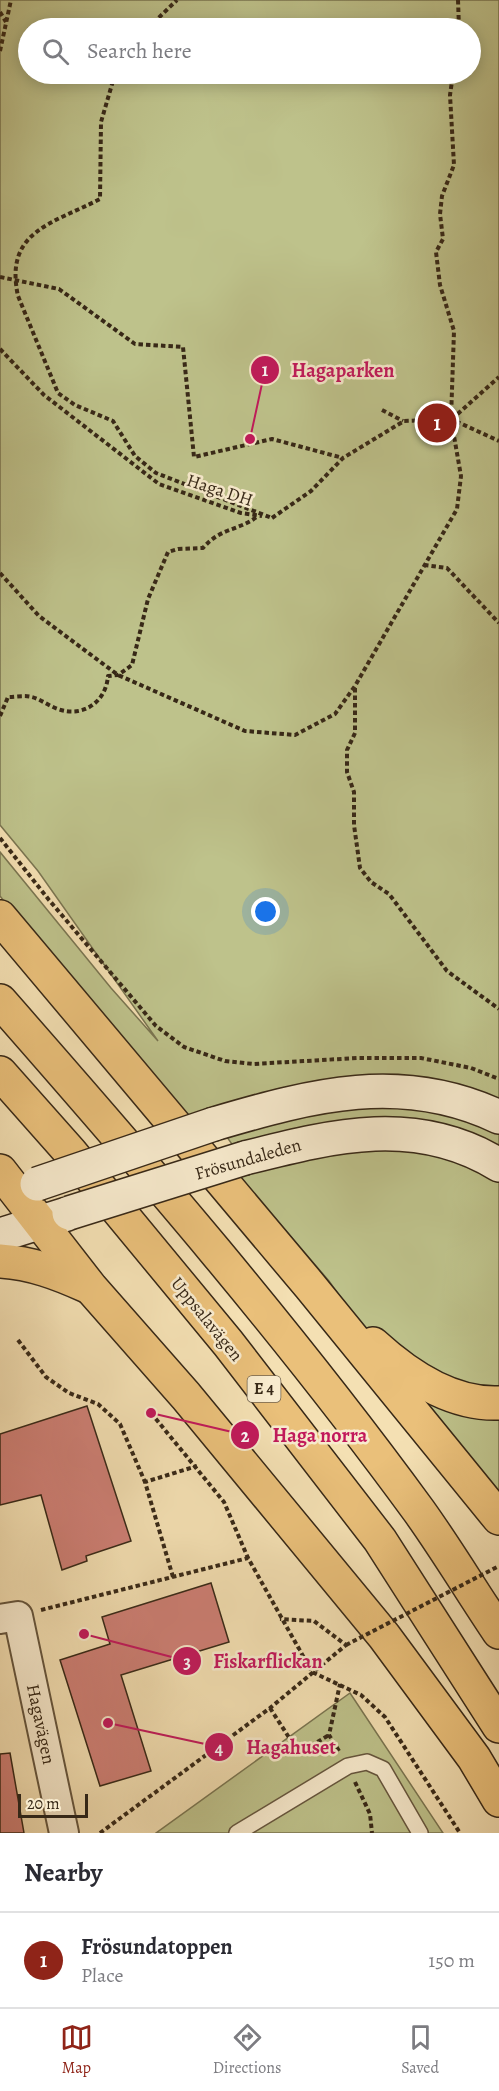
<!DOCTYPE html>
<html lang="en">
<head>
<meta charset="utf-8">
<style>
	body { margin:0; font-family:Alegreya,serif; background:#f2f2f3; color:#2b2b33 }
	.scale { position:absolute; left:18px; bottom:15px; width:70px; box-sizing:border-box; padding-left:6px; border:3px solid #372817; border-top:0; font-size:16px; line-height:21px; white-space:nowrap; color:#372817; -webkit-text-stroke:4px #f8ebce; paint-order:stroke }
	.you { position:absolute; left:266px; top:912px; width:21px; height:21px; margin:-15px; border:4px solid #fff; border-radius:50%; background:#1a73e8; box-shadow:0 0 0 9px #1a73e833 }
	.badge { display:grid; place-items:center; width:39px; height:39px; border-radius:50%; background:#8f2418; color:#fff; font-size:20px; font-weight:700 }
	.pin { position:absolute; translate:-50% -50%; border:3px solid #fff; box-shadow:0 2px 6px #0006 }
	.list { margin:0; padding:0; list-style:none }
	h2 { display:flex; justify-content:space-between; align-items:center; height:78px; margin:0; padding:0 24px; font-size:26px }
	h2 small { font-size:20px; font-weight:400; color:#7c7c81 }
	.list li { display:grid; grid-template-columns:39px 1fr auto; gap:18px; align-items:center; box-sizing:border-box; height:96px; padding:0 24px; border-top:2px solid #e1e1e2 }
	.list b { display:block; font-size:22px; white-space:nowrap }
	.list p { margin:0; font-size:20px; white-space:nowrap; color:#7c7c81 }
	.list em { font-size:20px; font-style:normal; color:#7c7c81 }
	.icon { flex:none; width:33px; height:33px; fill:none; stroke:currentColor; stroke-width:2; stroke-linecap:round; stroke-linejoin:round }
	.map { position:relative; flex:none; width:499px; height:1833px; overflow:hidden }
	.search { position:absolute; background:#fff; box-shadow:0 3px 15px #0003; left:18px; right:18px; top:18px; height:66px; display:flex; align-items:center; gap:15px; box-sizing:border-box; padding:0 21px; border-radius:33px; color:#7c7c81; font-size:22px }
	.sheet { height:174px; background:#fff }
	nav { display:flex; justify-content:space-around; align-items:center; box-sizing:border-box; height:84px; border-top:2px solid #e1e1e2; background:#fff; font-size:16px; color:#7c7c81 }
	nav a { display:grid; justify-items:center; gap:3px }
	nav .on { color:#8f2418 }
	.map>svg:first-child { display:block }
	.green { fill:#bec28b; stroke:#7a7551; stroke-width:1.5; fill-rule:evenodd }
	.building { fill:#ce7f75; stroke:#372817; stroke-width:1.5 }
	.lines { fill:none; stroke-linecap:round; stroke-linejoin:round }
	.lane-casing { stroke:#66563e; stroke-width:18 }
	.street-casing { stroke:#66563e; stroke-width:32 }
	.secondary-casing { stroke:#372817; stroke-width:36 }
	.highway-casing { stroke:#372817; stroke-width:36 }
	.path { stroke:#372817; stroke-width:4; stroke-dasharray:4.5 3; stroke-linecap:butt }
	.lane { stroke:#f8ebce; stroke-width:15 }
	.street { stroke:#f8ebce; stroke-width:28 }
	.secondary { stroke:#f8ebce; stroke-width:33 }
	.highway { stroke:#eac07a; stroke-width:33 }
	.secondary-bridge-casing { stroke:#372817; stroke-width:36; stroke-linecap:butt }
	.path-bridge { stroke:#372817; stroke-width:4; stroke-dasharray:4.5 3; stroke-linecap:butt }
	.secondary-bridge { stroke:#f8ebce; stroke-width:33 }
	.labels { text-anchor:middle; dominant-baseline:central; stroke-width:5; stroke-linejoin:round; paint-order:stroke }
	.shield { fill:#f8ebce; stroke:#71624e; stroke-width:1.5 }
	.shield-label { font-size:16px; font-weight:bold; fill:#372817 }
	.street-label { font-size:18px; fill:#372817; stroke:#f8ebce }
	.leader { fill:none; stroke:#c2185b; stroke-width:2 }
	.callout-dot { fill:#c2185b; stroke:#f8ebce; stroke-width:2 }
	.mark-label { font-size:18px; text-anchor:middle; font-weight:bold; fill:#fff }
	.callout-label { font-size:20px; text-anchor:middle; font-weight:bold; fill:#c2185b; stroke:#f8ebce; stroke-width:5; stroke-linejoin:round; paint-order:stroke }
</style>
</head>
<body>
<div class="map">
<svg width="499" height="1833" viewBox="0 0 499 1833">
	<rect width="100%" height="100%" fill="#f4e0b3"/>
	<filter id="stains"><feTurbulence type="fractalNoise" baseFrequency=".00333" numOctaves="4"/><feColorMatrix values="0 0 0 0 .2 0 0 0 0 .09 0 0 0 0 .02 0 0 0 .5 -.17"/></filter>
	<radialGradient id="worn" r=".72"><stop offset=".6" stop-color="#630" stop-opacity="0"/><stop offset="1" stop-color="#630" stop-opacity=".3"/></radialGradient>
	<g class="green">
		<path d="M 0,0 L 499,0 L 499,1522 L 329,1281 L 238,1175 L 251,1171 L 210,1113 L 189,1117 L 50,960 L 0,896 L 0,852 L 111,988 L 158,1041 L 38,871 L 0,825 ZM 28,28 L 470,28 L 470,74 L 28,74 Z"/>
		<polygon points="350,1693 443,1833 156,1833"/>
	</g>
	<g class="building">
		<polygon points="87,1406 131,1541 86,1556 87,1561 62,1570 41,1495 0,1505 0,1434"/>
		<polygon points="211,1583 229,1642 121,1675 151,1771 100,1786 60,1660 110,1644 102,1617"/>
		<polygon points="10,1753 24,1833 0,1833 0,1754"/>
	</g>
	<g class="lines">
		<g class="lane-casing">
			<polyline id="lane" points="237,1833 348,1766 367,1762 383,1769 420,1833"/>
		</g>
		<g class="street-casing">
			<polyline id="street" points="0,1619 18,1616 64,1833"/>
		</g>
		<g class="secondary-casing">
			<g id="secondary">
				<path d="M 214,1124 C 312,1095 402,1071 499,1117"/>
				<path d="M 245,1158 C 332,1136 416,1114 499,1165"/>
				<polyline points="0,1235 67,1214"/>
			</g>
		</g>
		<g class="highway-casing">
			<g id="highway">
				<polyline points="0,917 310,1286 499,1518"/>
				<path d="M 0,1001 C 145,1166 289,1333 419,1511 C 447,1550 472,1592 499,1632"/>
				<polyline points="0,1073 71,1153 228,1343 380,1540 499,1726"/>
				<polyline points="0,1171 91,1288 186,1396 384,1636 474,1758 499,1800"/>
				<path d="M 0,1261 C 32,1263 58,1273 87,1286"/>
				<path d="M 373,1344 C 408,1376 451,1405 499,1403"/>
			</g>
		</g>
		<g class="path">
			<polyline points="458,0 459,28"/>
			<polyline points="0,12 6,22"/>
			<polyline points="148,28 177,0"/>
			<polyline points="0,51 11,0"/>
			<path d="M 115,74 L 101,122 L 100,199 C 52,224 4,231 18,296 L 58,393 L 75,405 L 113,421 L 135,456 L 156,473 L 272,518"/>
			<polyline points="0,277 59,289 135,344 183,347 194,457 272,439 343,458"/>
			<polyline points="0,349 44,395 159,484 241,513 262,516"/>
			<polyline points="382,410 403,421"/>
			<polyline points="452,419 499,377"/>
			<polyline points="272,518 311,491 343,458 404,421 451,419 499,441"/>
			<polyline points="424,565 447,568 499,623"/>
			<polyline points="0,573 39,616 118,675 245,731 295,735 335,714 355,686 457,509 461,476 451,419 454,331 440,285 436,252 443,239 440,214 442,196 454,165 450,95 453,74"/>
			<polyline points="355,688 355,733 347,750 347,772 354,792 354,825 360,868 371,882 389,894 447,971 499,1009"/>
			<path d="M 0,716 L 8,697 C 15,697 24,695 32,697 C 40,699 49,706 58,709 C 83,718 106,702 108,676 L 118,675 L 132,665 L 148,599 L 168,552 L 178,549 L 203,548 C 221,527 239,531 258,516"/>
			<polyline points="0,838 49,900 156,1026 184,1047 225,1061 253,1064 358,1058 421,1058 471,1068 499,1079"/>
			<polyline points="18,1340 46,1377 69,1393 98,1404 120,1424 145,1482"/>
			<polyline points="151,1413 224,1502 248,1558"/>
			<polyline points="173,1577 145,1482 197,1466"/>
			<polyline points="41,1610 248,1558 312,1672 361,1695 385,1717 460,1833"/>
			<polyline points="270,1708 299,1753 329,1735"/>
			<polyline points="339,1751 329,1735 340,1684"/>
			<polyline points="355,1782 370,1814 372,1833"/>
			<polyline points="100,1833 270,1708 346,1645 314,1621 280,1619"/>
		</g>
		<use href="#lane" class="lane"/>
		<use href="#street" class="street"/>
		<use href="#secondary" class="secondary"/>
		<use href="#highway" class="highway"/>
		<g class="secondary-bridge-casing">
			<g id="secondary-bridge">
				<polyline points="37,1184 214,1124"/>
				<polyline points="69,1213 245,1158"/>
			</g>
		</g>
		<polyline class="path-bridge" points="346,1645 499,1566"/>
		<use href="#secondary-bridge" class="secondary-bridge"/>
	</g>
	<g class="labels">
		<rect class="shield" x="247.5" y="1376" width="33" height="26" rx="4.5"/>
		<g class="shield-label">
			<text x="264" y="1389">E 4</text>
		</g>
		<g class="street-label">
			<text transform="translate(220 490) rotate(18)">Haga DH</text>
			<text transform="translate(248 1159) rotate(-16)">Frösundaleden</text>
			<text transform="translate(207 1319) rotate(51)">Uppsalavägen</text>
			<text transform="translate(41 1724) rotate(78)">Hagavägen</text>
		</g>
	</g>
	<path class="leader" d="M250 439L265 370M151 1413L245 1435M84 1634L187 1661M108 1723L219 1747"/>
	<g class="callout-dot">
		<circle cx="250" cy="439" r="6"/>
		<circle cx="151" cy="1413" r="6"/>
		<circle cx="84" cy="1634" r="6"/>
		<circle cx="108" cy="1723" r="6"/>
		<circle cx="265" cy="370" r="15"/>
		<circle cx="245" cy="1435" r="15"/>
		<circle cx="187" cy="1661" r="15"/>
		<circle cx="219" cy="1747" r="15"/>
	</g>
	<g class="mark-label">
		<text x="265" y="376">1</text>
		<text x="245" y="1442">2</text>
		<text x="187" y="1668">3</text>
		<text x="219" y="1754">4</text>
	</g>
	<g class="callout-label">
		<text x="343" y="377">Hagaparken</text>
		<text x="320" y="1442">Haga norra</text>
		<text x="268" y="1668">Fiskarflickan</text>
		<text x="291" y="1754">Hagahuset</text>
	</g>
	<rect width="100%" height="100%" filter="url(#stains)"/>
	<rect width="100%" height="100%" fill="url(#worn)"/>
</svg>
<div class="scale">20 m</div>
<div class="you"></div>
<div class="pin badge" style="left:437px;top:423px">1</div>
<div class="search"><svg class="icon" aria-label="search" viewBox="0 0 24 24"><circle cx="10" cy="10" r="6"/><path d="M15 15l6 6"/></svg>Search here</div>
</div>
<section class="sheet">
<h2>Nearby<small></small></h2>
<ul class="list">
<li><span class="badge">1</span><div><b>Frösundatoppen</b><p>Place</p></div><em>150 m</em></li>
</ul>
</section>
<nav>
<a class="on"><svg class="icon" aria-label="map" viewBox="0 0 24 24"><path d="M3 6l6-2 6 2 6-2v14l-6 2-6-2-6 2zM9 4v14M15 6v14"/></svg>Map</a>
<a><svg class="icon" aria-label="directions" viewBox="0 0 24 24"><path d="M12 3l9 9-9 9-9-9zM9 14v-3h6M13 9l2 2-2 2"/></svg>Directions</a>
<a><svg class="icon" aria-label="saved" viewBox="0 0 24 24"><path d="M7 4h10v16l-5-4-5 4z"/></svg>Saved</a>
</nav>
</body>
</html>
